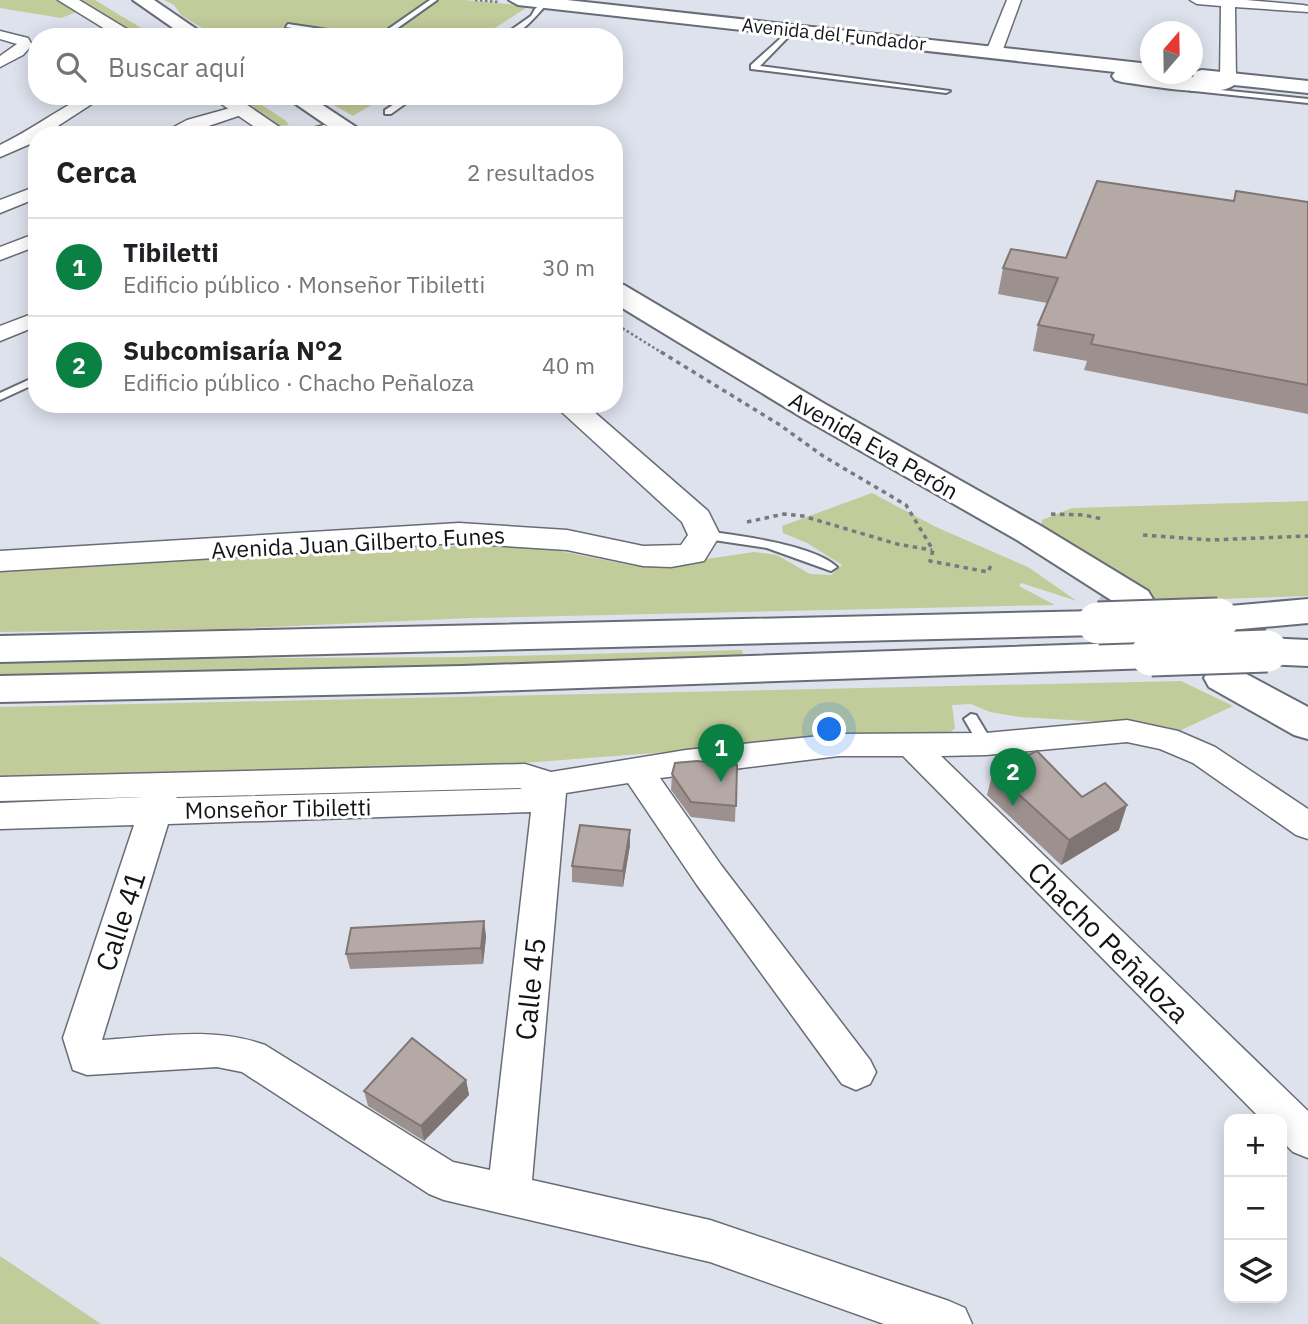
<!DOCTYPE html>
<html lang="es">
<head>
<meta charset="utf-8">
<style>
	body { margin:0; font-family:"IBM Plex Sans",sans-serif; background:#f6f6f6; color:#202124 }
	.controls { position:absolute; right:21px; bottom:21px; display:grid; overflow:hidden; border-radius:14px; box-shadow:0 4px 18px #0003 }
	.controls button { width:63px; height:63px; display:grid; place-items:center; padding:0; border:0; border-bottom:2px solid #e0e0e0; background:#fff; color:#202124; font:35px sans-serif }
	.compass { position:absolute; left:1140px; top:21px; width:63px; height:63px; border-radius:50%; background:#fff; box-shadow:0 4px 18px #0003; rotate:20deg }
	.you { position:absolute; left:830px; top:730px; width:24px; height:24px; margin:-18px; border:5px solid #fff; border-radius:50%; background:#1a73e8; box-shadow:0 0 0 10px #1a73e833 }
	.badge { display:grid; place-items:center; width:46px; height:46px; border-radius:50%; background:#0b8043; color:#fff; font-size:23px; font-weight:700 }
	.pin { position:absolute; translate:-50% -58px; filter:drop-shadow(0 2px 4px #0008) }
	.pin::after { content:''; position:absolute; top:37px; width:24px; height:21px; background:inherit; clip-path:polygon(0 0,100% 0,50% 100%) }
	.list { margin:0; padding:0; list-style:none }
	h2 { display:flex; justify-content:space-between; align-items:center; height:91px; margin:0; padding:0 28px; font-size:30px }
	h2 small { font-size:23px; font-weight:400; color:#757577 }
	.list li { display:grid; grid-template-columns:46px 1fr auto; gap:21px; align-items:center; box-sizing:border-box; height:98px; padding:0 28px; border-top:2px solid #e0e0e0 }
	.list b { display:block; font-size:26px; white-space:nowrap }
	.list p { margin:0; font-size:23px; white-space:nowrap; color:#757577 }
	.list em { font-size:23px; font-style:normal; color:#757577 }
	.icon { flex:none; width:38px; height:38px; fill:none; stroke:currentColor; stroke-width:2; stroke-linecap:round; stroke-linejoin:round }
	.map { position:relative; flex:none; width:1308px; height:1324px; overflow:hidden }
	.search { position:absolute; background:#fff; box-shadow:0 4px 18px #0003; left:28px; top:28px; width:595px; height:77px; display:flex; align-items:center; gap:18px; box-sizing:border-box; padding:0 24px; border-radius:28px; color:#757577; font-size:26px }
	.panel { position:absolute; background:#fff; box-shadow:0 4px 18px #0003; left:28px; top:126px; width:595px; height:287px; border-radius:28px }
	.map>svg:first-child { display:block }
	.green { fill:#c2cb9a }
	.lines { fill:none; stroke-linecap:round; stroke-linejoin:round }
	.primary-tunnel-far1 { stroke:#bfc3cd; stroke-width:32; stroke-dasharray:32 17; stroke-linecap:butt }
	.primary-tunnel { stroke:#bfc3cd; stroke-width:41; stroke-dasharray:41 21; stroke-linecap:butt }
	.service-casing { stroke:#686c76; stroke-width:4 }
	.minor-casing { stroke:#686c76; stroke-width:3 }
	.tertiary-casing { stroke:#686c76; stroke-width:3 }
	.secondary-casing { stroke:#686c76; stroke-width:4 }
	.primary-casing { stroke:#686c76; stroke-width:4 }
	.trunk-casing { stroke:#686c76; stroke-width:4 }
	.path-far1 { stroke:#767980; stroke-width:2.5; stroke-dasharray:2.5 2.5; stroke-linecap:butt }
	.path { stroke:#767980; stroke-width:3.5; stroke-dasharray:4.5 4.5; stroke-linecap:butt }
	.service { fill:#fff; fill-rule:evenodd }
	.minor { fill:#fff; fill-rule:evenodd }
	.tertiary { fill:#fff; fill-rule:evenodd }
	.secondary { fill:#fff; fill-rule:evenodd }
	.primary { fill:#fff; fill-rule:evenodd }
	.trunk { fill:#fff; fill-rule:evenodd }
	.trunk-bridge-casing { stroke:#686c76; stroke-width:45; stroke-linecap:butt }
	.trunk-bridge { stroke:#fff; stroke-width:41 }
	.wall { fill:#9c918e }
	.shaded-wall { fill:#7f7674 }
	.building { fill:#b5a9a5; stroke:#7f7674; stroke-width:2 }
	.labels { text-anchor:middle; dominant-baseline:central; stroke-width:6; stroke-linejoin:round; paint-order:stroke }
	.far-street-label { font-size:19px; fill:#121417; stroke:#fff }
	.street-label { font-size:23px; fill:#121417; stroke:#fff }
	.near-street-label { font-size:28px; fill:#121417; stroke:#fff }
</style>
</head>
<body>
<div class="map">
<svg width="1308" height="1324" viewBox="0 0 1308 1324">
	<rect width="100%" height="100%" fill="#dee2ed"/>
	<g class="green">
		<polygon points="0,0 58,0 79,11 61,18 0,8"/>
		<polygon points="77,0 95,0 156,37 139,37"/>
		<polygon points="164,0 464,0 529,6 481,37 217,37 181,15 174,5"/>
		<polygon points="229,96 248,96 285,120 289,125 275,126"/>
		<polygon points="318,96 386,96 353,116"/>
		<polygon points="872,493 936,527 1028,567 1077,601 1021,583 1019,586 1055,605 471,618 227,629 0,632 0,568 364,549 490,545 534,546 635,566 660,566 754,552 777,555 810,574 831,575 842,565 807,543 783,533 782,526"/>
		<polygon points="1308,501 1308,596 1155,601 1110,566 1041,528 1042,520 1072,508"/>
		<polygon points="742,650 744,662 0,679 0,660 464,657"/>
		<polygon points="1181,681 1233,706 1177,732 1121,723 1020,717 990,712 971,704 952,705 955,728 945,737 693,750 497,765 0,778 0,707"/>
		<polygon points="0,1256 101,1324 0,1324"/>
	</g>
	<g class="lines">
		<polyline class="primary-tunnel-far1" points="1100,598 1109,604"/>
		<g class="primary-tunnel">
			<polyline points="1106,602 1151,631"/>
			<polyline points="1209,645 1260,677"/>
		</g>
		<g class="service-casing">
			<g id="service">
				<polygon points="430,0 437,0 385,37 377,37"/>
				<path d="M 544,1 L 549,2 C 536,15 522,37 501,37 L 531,16 L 535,9 Z"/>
				<polygon points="288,24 361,35 364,37 346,37 286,27"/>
				<polygon points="792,28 794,31 760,66 950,91 946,93 751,69 751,65"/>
				<polygon points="1191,87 1308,99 1308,103 1194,91 1191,91"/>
				<polygon points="407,96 416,96 391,114 385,114 385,110"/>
				<polygon points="37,376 37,383 0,400 0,393"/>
				<path d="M 704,531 C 737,535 814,545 837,567 L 831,571 L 767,548 L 700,538 L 698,535 L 700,532 Z"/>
				<polygon points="971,714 976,715 991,740 993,744 991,748 981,748 964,719"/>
			</g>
		</g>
		<g class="minor-casing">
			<g id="minor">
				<polygon points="1007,0 1021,0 1002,52 994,57 989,55 986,52"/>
				<polygon points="1190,0 1246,0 1303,5 1308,6 1308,12 1235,7 1236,79 1228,84 1220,79 1221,6 1197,4"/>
				<polygon points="0,31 28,38 32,45 23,55 0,67 0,56 17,44 0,39"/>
				<path d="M 84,96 L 104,96 L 44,135 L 37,135 L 37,141 L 0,157 L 0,145 C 29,131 55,112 84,96 Z"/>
				<polygon points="241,105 247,107 249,110 247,113 182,135 159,135 187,120"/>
				<polygon points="37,186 37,198 0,213 0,200"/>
				<polygon points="37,233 37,246 0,260 0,247"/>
				<polygon points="37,312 37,326 0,341 0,326"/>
				<path d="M 1127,720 L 1178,731 L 1215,747 L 1308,809 L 1308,839 L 1296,835 L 1193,763 L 1160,749 L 1127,742 L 986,755 L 941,756 L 1308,1111 L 1308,1158 L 1293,1152 L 1282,1141 L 1282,1119 L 1261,1119 L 903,756 L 839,756 L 660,778 L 721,865 L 870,1060 L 876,1072 L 870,1084 L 856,1090 L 842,1084 L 697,885 L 628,783 L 566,793 L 532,1180 L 710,1220 L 949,1301 L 965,1308 L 972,1324 L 884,1324 L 710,1262 L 444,1200 L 429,1194 L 242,1072 L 217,1067 L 87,1075 L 73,1070 L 63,1038 L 134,825 L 0,829 L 0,803 L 143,797 L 0,801 L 0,777 L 525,764 L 551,772 L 686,750 L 839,734 L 986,733 ZM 522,788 L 520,789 L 176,798 L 177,797 ZM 531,812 L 490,1170 L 453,1162 L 265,1045 C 213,1026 156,1037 102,1040 L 168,824 Z"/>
			</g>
		</g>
		<g class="tertiary-casing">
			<g id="tertiary">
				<polygon points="58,0 79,0 140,37 118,37"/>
				<polygon points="210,96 234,96 291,135 266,135"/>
				<polygon points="324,125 331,127 335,131 332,135 298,135 301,131"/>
				<polygon points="553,404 585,404 708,511 720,535 704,561 671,567 643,566 567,550 459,543 0,571 0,551 459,523 567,530 643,546 681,545 688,535 682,522"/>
			</g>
		</g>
		<g class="secondary-casing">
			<path id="secondary" d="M 509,0 L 567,0 L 1150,64 L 1150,74 L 1193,77 L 1195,72 L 1202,70 L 1308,81 L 1308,93 L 1234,85 C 1218,99 1145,85 1122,82 L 1115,80 L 1112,76 L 1115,72 L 518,5 Z"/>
		</g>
		<g class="primary-casing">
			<g id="primary">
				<polygon points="133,0 154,0 208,37 186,37"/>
				<polygon points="284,96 309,96 368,135 341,135"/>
				<polygon points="614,283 624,285 825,404 1041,526 1148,591 1153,599 1148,607 1135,611 1122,607 1017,540 803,418 614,303"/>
				<polygon points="1223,665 1237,669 1308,707 1308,739 1294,735 1209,687 1204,678 1209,669"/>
			</g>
		</g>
		<g class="trunk-casing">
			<g id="trunk">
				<polygon points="1308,599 1308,623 1218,631 1205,627 1199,619 1205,611 1218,607"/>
				<polygon points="1098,611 1111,614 1117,623 1111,632 1098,635 0,662 0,636"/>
				<polygon points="1267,638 1308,640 1308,666 1267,664 1254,660 1248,651 1254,642"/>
				<polygon points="1151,642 1165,646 1170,655 1165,664 1151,668 463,692 0,702 0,676 463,666"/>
			</g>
		</g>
		<g class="path-far1">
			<polyline points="475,0 499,2"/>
			<polyline points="614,323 664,354"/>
		</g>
		<g class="path">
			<polyline points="661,352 780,425 823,456 906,505 933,550 930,561 988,572 992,563"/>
			<polyline points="1051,514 1084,515 1102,519"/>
			<polyline points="747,522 784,514 803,516 897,544 932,550"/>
			<polyline points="1143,535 1211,540 1308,536"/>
		</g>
		<use href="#service" class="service"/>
		<use href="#minor" class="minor"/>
		<use href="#tertiary" class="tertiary"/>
		<use href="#secondary" class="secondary"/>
		<use href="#primary" class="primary"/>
		<use href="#trunk" class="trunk"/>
		<g class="trunk-bridge-casing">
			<g id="trunk-bridge">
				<polyline points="1098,623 1218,619"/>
				<polyline points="1151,655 1267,651"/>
			</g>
		</g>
		<use href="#trunk-bridge" class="trunk-bridge"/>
	</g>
	<g class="wall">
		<polygon points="1233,201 1308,202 1308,414 1084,370 1087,361 1033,351 1038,325 1047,303 998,294 1003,268 1066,258"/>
		<polygon points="737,765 735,822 691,817 671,790 672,774"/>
		<polygon points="993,771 1119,830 1061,865 987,795"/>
		<polygon points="630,845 623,887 572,882 572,866"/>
		<polygon points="484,921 486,937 483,964 350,969 346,954"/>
		<polygon points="466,1080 469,1095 424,1141 368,1106 364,1091"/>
	</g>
	<g class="shaded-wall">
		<polygon points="1127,805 1119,830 1061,865 1069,840"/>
		<polygon points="630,830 630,845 623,887 623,871"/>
		<polygon points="484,921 486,937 483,964 481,948"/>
		<polygon points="466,1080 469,1095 424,1141 421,1126"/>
	</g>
	<g class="building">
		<polygon points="1097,181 1234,201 1236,191 1308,202 1308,385 1091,344 1094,335 1038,325 1058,278 1003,268 1011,249 1066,258"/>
		<polygon points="1037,751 1082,797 1105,783 1127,805 1069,840 993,771"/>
		<polygon points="697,761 737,765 736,806 691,802 672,774 675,763"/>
		<polygon points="580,825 630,830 623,871 572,866"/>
		<polygon points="484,921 481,948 346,954 351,928"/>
		<polygon points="412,1038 466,1080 421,1126 364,1091"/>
	</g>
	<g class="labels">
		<g class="far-street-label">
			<text transform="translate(834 34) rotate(6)">Avenida del Fundador</text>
		</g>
		<g class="street-label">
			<text transform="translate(874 445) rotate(30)">Avenida Eva Perón</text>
			<text transform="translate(358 542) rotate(-3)">Avenida Juan Gilberto Funes</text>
			<text transform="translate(278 808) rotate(-1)">Monseñor Tibiletti</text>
		</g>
		<g class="near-street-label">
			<text transform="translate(120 921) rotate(-72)">Calle 41</text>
			<text transform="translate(1109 942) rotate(45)">Chacho Peñaloza</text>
			<text transform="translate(530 989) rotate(-84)">Calle 45</text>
		</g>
	</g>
</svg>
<div class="controls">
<button>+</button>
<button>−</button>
<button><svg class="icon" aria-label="layers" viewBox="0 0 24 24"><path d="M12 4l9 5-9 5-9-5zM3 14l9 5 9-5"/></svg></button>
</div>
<svg class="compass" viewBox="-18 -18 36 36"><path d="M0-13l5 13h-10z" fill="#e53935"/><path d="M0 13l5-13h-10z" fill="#757577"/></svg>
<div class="you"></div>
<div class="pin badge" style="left:721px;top:782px">1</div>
<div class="pin badge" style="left:1013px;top:806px">2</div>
<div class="search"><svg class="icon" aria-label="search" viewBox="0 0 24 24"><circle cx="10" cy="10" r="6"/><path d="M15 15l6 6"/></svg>Buscar aquí</div>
<section class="panel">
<h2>Cerca<small>2 resultados</small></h2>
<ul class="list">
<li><span class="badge">1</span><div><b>Tibiletti</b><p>Edificio público · Monseñor Tibiletti</p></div><em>30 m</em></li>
<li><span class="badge">2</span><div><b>Subcomisaría N°2</b><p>Edificio público · Chacho Peñaloza</p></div><em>40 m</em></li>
</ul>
</section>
</div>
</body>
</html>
